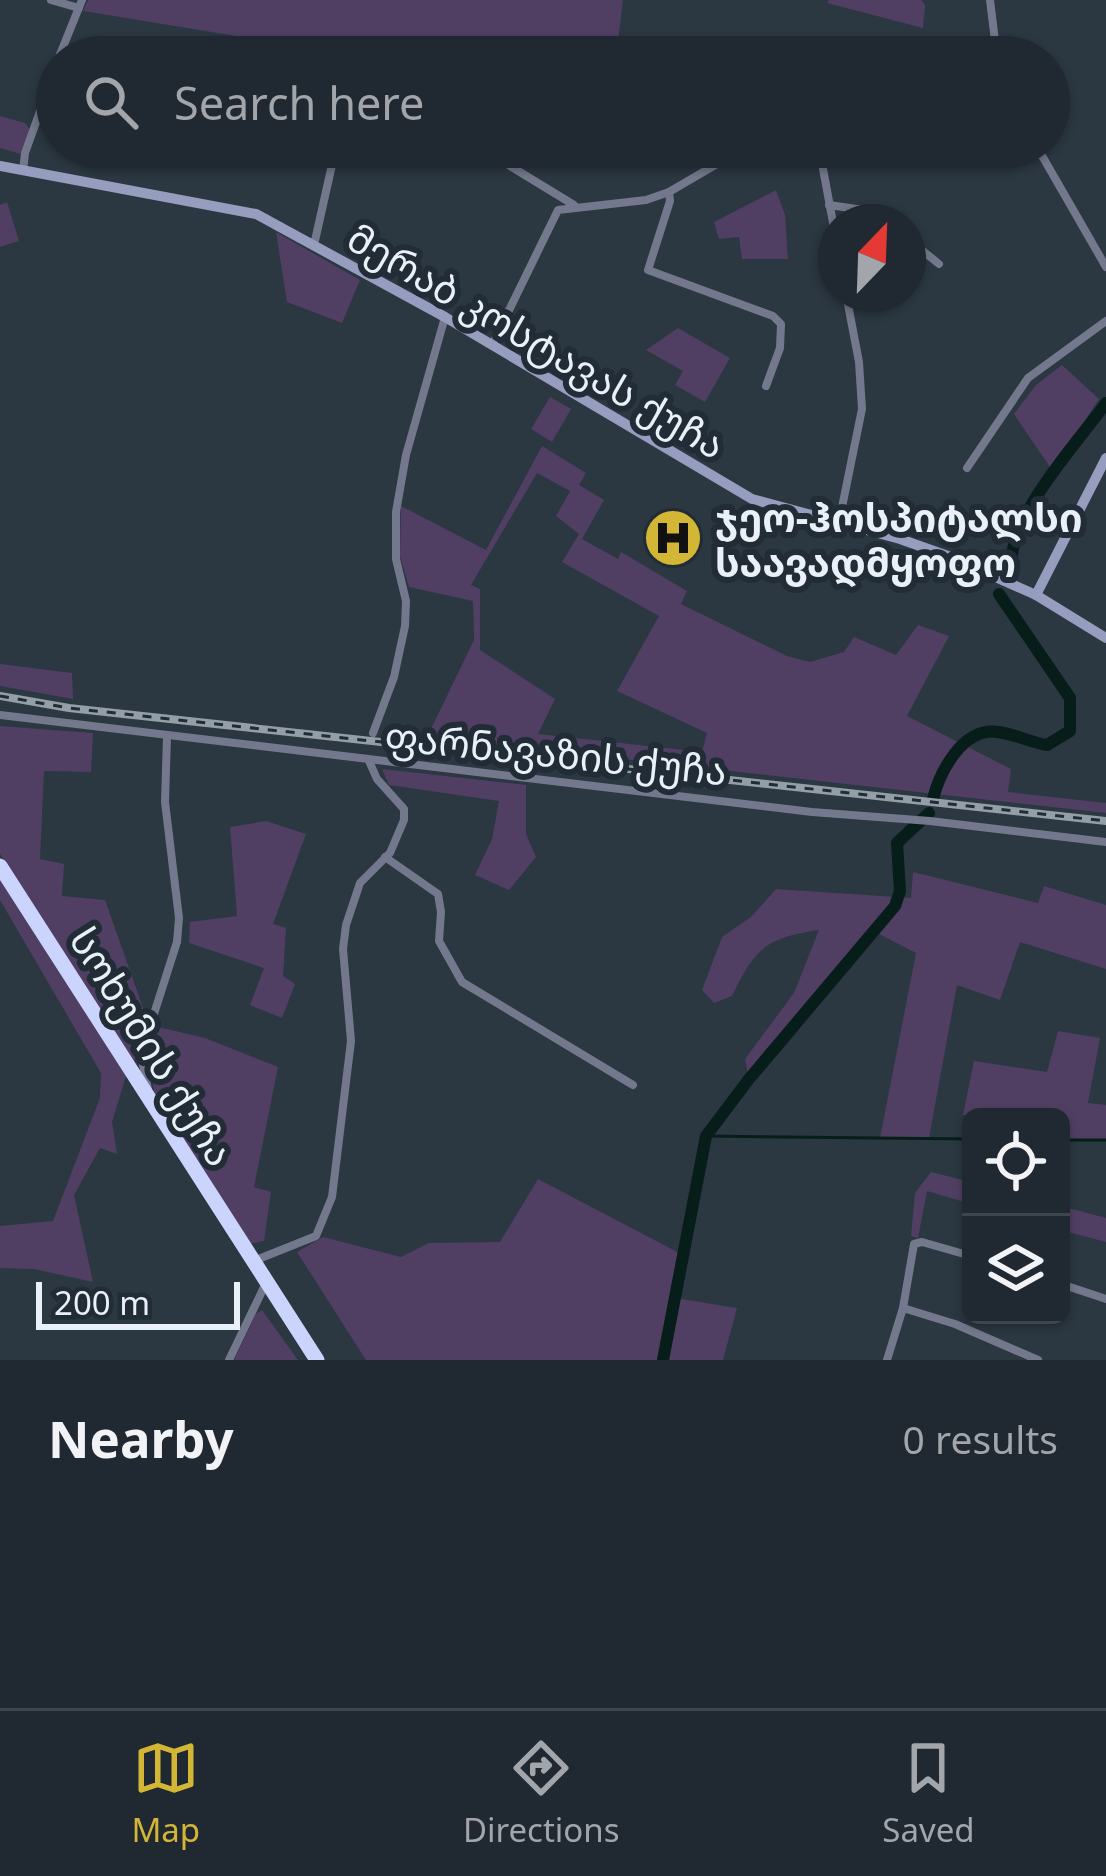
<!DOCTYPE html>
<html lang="en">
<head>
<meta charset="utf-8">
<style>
	body { margin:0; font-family:"Noto Sans","Noto Sans Georgian",sans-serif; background:#283139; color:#f1f3f6 }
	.controls { position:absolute; right:36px; bottom:36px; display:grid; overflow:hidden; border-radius:18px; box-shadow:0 3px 9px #0004 }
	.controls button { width:108px; height:108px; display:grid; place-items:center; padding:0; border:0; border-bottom:3px solid #3d454d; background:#202931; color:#f1f3f6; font:60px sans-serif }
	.compass { position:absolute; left:818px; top:204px; width:108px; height:108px; border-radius:50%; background:#202931; box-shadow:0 3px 9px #0004; rotate:23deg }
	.scale { position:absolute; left:36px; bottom:30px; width:204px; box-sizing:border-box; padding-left:12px; border:6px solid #e9f0f7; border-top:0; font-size:33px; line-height:42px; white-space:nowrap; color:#e9f0f7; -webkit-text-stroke:9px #212c36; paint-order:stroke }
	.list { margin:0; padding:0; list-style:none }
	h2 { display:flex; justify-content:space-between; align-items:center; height:156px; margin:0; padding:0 48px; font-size:51px }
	h2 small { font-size:39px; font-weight:400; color:#a2a6ab }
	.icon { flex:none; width:66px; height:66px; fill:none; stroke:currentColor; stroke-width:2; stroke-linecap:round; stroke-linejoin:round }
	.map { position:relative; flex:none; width:1106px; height:1360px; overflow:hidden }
	.search { position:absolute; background:#202931; box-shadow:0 3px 9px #0004; left:36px; right:36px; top:36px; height:132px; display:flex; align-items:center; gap:30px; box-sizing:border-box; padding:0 42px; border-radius:66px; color:#a2a6ab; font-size:45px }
	.sheet { height:348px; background:#202931 }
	nav { display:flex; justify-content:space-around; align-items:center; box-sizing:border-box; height:168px; border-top:3px solid #3d454d; background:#202931; font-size:33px; color:#a2a6ab }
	nav a { display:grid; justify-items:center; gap:6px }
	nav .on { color:#d3b635 }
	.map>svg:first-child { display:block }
	.green { fill:#503f63; fill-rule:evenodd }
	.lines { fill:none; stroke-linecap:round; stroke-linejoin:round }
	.stream { stroke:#071d1a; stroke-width:3 }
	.river { stroke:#071d1a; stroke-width:12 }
	.street { stroke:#73788c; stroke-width:8 }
	.secondary { stroke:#969dbe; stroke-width:10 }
	.highway { stroke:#cbd4fd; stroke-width:15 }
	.rail-casing { stroke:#949ea6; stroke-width:8 }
	.rail { stroke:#212c36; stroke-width:3; stroke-dasharray:9; stroke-linecap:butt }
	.labels { text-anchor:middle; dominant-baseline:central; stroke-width:12; stroke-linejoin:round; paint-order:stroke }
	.street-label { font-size:39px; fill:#e9f0f7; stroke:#212c36 }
	.poi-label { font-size:39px; font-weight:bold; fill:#e9f0f7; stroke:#212c36; text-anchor:start }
</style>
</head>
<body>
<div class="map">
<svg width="1106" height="1360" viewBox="0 0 1106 1360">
	<rect width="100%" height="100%" fill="#2b3741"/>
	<g class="green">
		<polygon points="88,0 623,0 616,57 375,57 339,51 337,57 232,57 236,36 83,11"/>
		<polygon points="829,0 921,0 925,5 923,28 827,3"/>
		<polygon points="0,116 25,123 30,130 21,154 0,148"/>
		<polygon points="776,190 785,215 788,259 742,259 739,237 719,239 714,222"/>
		<polygon points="7,202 19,241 0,247 0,205"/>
		<polygon points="276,232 360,280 342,323 287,302"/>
		<polygon points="678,328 730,358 705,402 675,385 683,371 646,350"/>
		<polygon points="1062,365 1099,399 1052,470 1014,414 1036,385"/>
		<polygon points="550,397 571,409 552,442 531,429"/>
		<path d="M 542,446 L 586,473 L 579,485 L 604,500 L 582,539 L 618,559 L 621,552 L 687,591 L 681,604 L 787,656 L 810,662 L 844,652 L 854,637 L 896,655 L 918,625 L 949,636 L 907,716 L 1011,769 L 1008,792 L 1106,803 L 1106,813 L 427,737 L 474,640 L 473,601 L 409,587 L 400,556 L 401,506 L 486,550 ZM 537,473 L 570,491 L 556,516 L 579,534 L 562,562 L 659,616 L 617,691 L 707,733 L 702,752 L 538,734 L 555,699 L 480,650 L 480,589 L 471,585 Z"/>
		<polygon points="0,664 72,673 73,699 0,686"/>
		<polygon points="0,726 93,733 91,772 44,771 40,859 64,864 62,896 105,900 149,1025 133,1063 0,854"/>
		<polygon points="382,769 526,785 526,834 536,857 509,890 475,875 492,839 499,801 389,785"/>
		<polygon points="266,821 306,834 273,924 286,928 283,976 295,984 282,1018 250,1005 264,968 189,943 190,922 237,916 230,827"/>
		<path d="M 913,872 L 1038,903 L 1044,886 L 1106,905 L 1106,969 L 1020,942 L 1000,1000 L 957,985 L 929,1138 L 880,1138 L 916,953 L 873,931 L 749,1079 L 745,1059 L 794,993 L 819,930 C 766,938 755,948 732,996 L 714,1003 L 702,990 L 722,937 L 751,917 L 776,889 L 911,898 Z"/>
		<polygon points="0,874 126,1076 112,1122 117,1154 100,1148 74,1195 93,1282 34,1269 0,1268 0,1226 53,1221 100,1098 101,1073 0,900"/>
		<polygon points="154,1026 205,1038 278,1067 254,1187 271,1192 264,1241 249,1244 155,1099 150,1064"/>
		<polygon points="1058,1031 1100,1038 1088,1103 1106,1105 1106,1140 1061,1140 1061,1117 963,1115 974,1061 1047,1072"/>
		<polygon points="931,1172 971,1182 971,1204 927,1191 918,1238 911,1236 915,1193"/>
		<polygon points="538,1179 683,1255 675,1298 737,1308 723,1360 366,1360 297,1252 323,1237 401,1257 429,1243 500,1242"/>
		<polygon points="1061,1206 1106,1218 1106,1242 1061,1230"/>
		<polygon points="262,1310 298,1360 234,1360 256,1314"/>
	</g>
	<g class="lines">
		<g class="stream">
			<polyline points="706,1136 971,1139"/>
			<polyline points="1061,1140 1106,1140"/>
		</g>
		<g class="river">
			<path d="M 1011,570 C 1008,516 1075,446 1106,403"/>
			<path d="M 933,799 C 940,771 963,727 998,732 C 1014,734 1030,742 1047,745 L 1070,731 L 1070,698 L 999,594"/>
			<polyline points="663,1360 706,1136 749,1079 895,906 900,891 897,843 929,813"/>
		</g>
		<g class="street">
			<polyline points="51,0 79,8"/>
			<polyline points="990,0 997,57"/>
			<polyline points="59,57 82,0"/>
			<polyline points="479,147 574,205"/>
			<polyline points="819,147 836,239"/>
			<polyline points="953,147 1000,162 1017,147"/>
			<polyline points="1037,147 1106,267"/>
			<polyline points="23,171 25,153 57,64"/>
			<polyline points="669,192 670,201 648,270 773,316 781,324 780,348 766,386"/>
			<polyline points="829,205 877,212 892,222"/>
			<polyline points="908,239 939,264"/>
			<polyline points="314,245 336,147"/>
			<polyline points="492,345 558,210 646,200 669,192 746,147"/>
			<polyline points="967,468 1028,378 1106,321"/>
			<polyline points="839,522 862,409 859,362 846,294"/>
			<polyline points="0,715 812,812 930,821 1106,842"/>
			<polyline points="373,733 394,677 405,626 406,601 396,559 396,512 406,455 445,317"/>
			<polyline points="385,857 438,894 441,912 439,941 462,982 633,1085"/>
			<polyline points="148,1089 143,1065 152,1020 177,942 179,918 165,802 167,737"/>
			<polyline points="256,1260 316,1236 332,1197 351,1041 343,949 346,925 360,883 390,853 404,820 404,809 377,779 369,761"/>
			<polyline points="1061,1284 1106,1299"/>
			<polyline points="903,1308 955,1324 1038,1360"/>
			<polyline points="229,1360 265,1285"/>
			<polyline points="887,1360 903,1308 914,1244 922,1242 971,1256"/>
		</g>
		<g class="secondary">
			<polyline points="0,166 256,214 445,317 752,499 900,539 948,556 1036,595 1106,638"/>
			<polyline points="1036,595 1106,458"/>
		</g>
		<polyline class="highway" points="0,866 317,1360"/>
		<g class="rail-casing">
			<polyline id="rail" points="0,696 69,708 1106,821"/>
		</g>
		<use href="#rail" class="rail"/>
	</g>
	<defs>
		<g id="hospital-disc" transform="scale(3)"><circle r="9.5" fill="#d3b635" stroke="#212c36"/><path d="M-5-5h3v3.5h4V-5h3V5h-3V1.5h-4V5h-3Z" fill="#111"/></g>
	</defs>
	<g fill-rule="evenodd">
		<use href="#hospital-disc" x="673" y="538"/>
	</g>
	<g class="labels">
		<g class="street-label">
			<text transform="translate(537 340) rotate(30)">მერაბ კოსტავას ქუჩა</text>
			<text transform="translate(556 752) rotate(6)">ფარნავაზის ქუჩა</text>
			<text transform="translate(153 1046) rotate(58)">სოხუმის ქუჩა</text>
		</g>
		<g class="poi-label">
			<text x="715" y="516">ჯეო-ჰოსპიტალსი<tspan x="715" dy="45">საავადმყოფო</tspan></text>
		</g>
	</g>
</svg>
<div class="controls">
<button><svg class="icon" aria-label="locate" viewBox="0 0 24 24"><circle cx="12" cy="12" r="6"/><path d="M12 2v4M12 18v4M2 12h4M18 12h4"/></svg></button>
<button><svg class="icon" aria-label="layers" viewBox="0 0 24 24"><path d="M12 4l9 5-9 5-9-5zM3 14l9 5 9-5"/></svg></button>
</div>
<svg class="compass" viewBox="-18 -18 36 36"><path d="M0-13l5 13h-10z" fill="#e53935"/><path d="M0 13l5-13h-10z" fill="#a2a6ab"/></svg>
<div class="scale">200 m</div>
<div class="search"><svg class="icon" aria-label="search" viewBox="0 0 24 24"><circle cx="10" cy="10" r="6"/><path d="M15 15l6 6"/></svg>Search here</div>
</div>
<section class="sheet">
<h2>Nearby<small>0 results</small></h2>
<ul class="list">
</ul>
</section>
<nav>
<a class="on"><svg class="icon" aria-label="map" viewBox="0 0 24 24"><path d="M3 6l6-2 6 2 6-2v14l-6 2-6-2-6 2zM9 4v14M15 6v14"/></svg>Map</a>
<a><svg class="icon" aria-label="directions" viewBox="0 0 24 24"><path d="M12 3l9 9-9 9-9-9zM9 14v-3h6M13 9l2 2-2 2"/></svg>Directions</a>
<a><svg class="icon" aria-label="saved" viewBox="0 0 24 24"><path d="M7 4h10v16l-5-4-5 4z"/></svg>Saved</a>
</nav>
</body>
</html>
